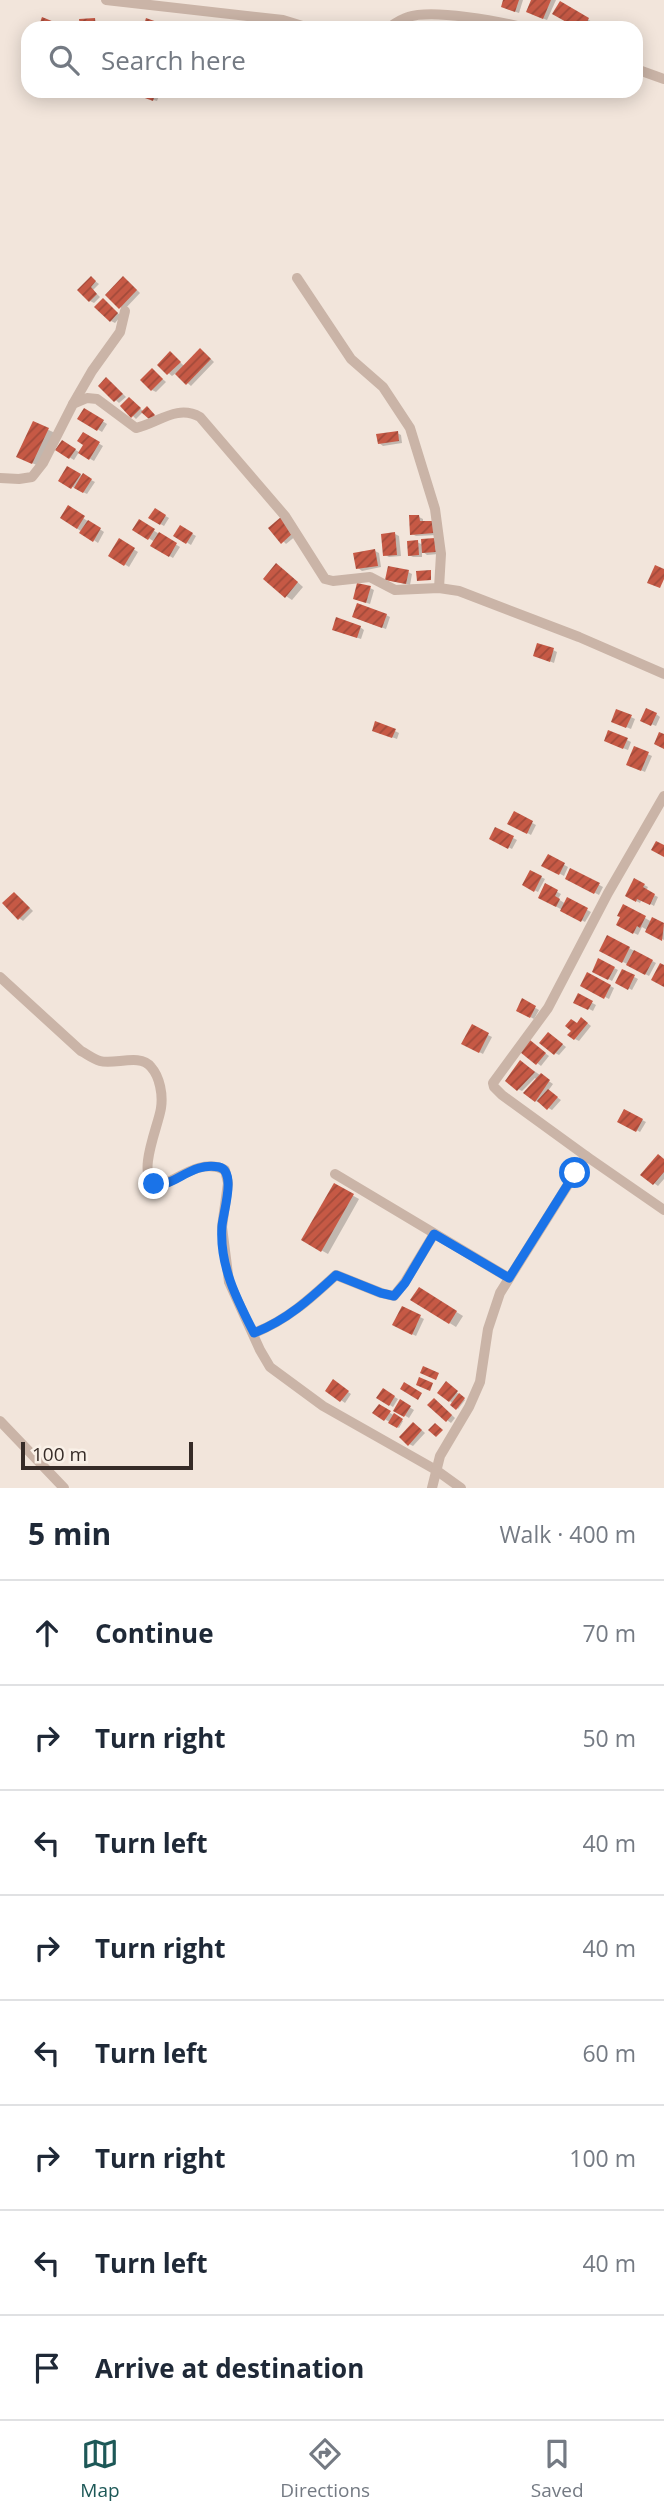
<!DOCTYPE html>
<html lang="en">
<head>
<meta charset="utf-8">
<style>
	body { margin:0; font-family:"Open Sans",sans-serif; background:#f2f2f3; color:#1f2937 }
	.scale { position:absolute; left:21px; bottom:18px; width:172px; box-sizing:border-box; padding-left:7px; border:4px solid #362b27; border-top:0; font-size:19px; line-height:24px; white-space:nowrap; color:#362b27; -webkit-text-stroke:5px #f9f0e7; paint-order:stroke }
	.stop { position:absolute; width:21px; height:21px; margin:-16px; border:5px solid #1a73e8; border-radius:50%; background:#fff }
	.stop.end { background:#1a73e8; border-color:#fff; box-shadow:0 2px 7px #0008 }
	.list { margin:0; padding:0; list-style:none }
	h2 { display:flex; justify-content:space-between; align-items:center; height:91px; margin:0; padding:0 28px; font-size:30px }
	h2 small { font-size:23px; font-weight:400; color:#747a83 }
	.list li { display:grid; grid-template-columns:46px 1fr auto; gap:21px; align-items:center; box-sizing:border-box; height:105px; padding:0 28px; border-top:2px solid #e0e1e3 }
	.list b { display:block; font-size:26px; white-space:nowrap }
	.list em { font-size:23px; font-style:normal; color:#747a83 }
	.icon { flex:none; width:38px; height:38px; fill:none; stroke:currentColor; stroke-width:2; stroke-linecap:round; stroke-linejoin:round }
	.map { position:relative; flex:none; width:664px; height:1488px; overflow:hidden }
	.search { position:absolute; background:#fff; box-shadow:0 4px 18px #0003; left:21px; right:21px; top:21px; height:77px; display:flex; align-items:center; gap:18px; box-sizing:border-box; padding:0 24px; border-radius:21px; color:#747a83; font-size:26px }
	.sheet { height:931px; background:#fff }
	nav { display:flex; justify-content:space-around; align-items:center; box-sizing:border-box; height:98px; border-top:2px solid #e0e1e3; background:#fff; font-size:19px; color:#747a83 }
	nav a { display:grid; justify-items:center; gap:4px }
	nav .on { color:#1d5857 }
	.map>svg:first-child { display:block }
	.shadow { fill:#0003 }
	.building { fill:url(#building-hatch) }
	.lines { fill:none; stroke-linecap:round; stroke-linejoin:round }
	.minor { stroke:#cab4a7; stroke-width:10 }
	.route { stroke:#1a73e8; stroke-width:9 }
</style>
</head>
<body>
<div class="map">
<svg width="664" height="1488" viewBox="0 0 664 1488">
	<defs>
		<pattern id="building-hatch" width="6" height="6" patternUnits="userSpaceOnUse" patternTransform="scale(1.75)"><rect width="6" height="6" fill="#c65945"/><path d="M-1 1l2-2M0 6l6-6M5 7l2-2" fill="none" stroke="#a24a3a"/></pattern>
	</defs>
	<rect width="100%" height="100%" fill="#f2e5db"/>
	<g class="shadow">
		<polygon points="505,0 523,0 519,13 507,9"/>
		<polygon points="533,0 556,0 547,20 532,14"/>
		<polygon points="561,3 592,22 589,28 580,28"/>
		<polygon points="137,91 161,91 157,101 140,96"/>
		<polygon points="91,278 99,284 93,290 100,297 94,303 90,301"/>
		<polygon points="128,281 140,293 124,310 120,307"/>
		<polygon points="103,300 121,316 115,323 111,321"/>
		<polygon points="205,353 214,362 191,386 176,373 172,376 159,365 174,356 185,367"/>
		<polygon points="156,373 166,382 156,392 152,390"/>
		<polygon points="111,382 126,397 119,403 100,386"/>
		<polygon points="130,399 144,412 147,408 155,416 152,419 144,411 136,419 133,416 122,406"/>
		<polygon points="85,410 107,424 102,432 79,418"/>
		<polygon points="34,423 55,433 39,466 25,460"/>
		<polygon points="397,433 401,435 402,443 383,446 379,443"/>
		<polygon points="83,434 103,446 94,461 80,453 86,444"/>
		<polygon points="62,442 79,452 74,460 57,450"/>
		<polygon points="68,468 95,482 87,494 60,481"/>
		<polygon points="68,508 104,532 98,543 62,518"/>
		<polygon points="155,510 169,518 164,526 150,518"/>
		<polygon points="419,517 423,519 423,523 437,535 416,536 412,534"/>
		<polygon points="140,522 180,547 173,558 153,546 155,542 135,530"/>
		<polygon points="180,527 196,536 191,545 175,535"/>
		<polygon points="271,529 297,535 286,544"/>
		<polygon points="395,534 399,536 401,556 389,557 385,555"/>
		<polygon points="119,540 138,552 129,567 110,555"/>
		<polygon points="417,542 423,545 439,554 427,555 422,551 422,557 413,557 409,555"/>
		<polygon points="375,551 379,553 381,567 362,571 358,568"/>
		<polygon points="283,569 303,587 292,600 286,596"/>
		<polygon points="408,572 412,574 410,585 391,581"/>
		<polygon points="370,588 374,590 370,604 355,599"/>
		<polygon points="386,615 390,617 386,629 358,619"/>
		<polygon points="360,627 364,630 361,639 338,631"/>
		<polygon points="553,650 557,652 554,663 539,657"/>
		<polygon points="656,714 660,717 656,726 646,722"/>
		<polygon points="631,717 635,719 631,729 617,723"/>
		<polygon points="395,731 399,733 397,739 378,732"/>
		<polygon points="627,740 631,742 628,750 610,743"/>
		<polygon points="634,748 652,756 645,772 632,766"/>
		<polygon points="515,814 536,825 531,835 510,823"/>
		<polygon points="496,829 517,840 512,849 491,838"/>
		<polygon points="548,856 568,867 564,876 544,865"/>
		<polygon points="571,870 603,887 599,895 567,878"/>
		<polygon points="531,872 545,879 538,892 524,885"/>
		<polygon points="635,880 648,887 646,891 658,897 654,906 642,899 640,903 627,896"/>
		<polygon points="546,886 561,894 558,899 566,904 568,900 591,912 585,922 540,898"/>
		<polygon points="18,896 33,911 23,921 19,918"/>
		<polygon points="624,906 652,922 653,919 664,925 664,940 642,927 638,935 618,925"/>
		<polygon points="629,948 656,963 649,976 601,950"/>
		<polygon points="599,960 618,970 612,981 594,971"/>
		<polygon points="623,971 638,979 632,990 617,982"/>
		<polygon points="588,974 614,988 609,999 582,985"/>
		<polygon points="579,996 596,1005 593,1011 576,1002"/>
		<polygon points="523,1001 539,1010 534,1019 518,1010"/>
		<polygon points="586,1022 591,1026 579,1041 575,1039 577,1025"/>
		<polygon points="472,1027 492,1037 483,1054 464,1044"/>
		<polygon points="552,1036 566,1047 559,1055 555,1053"/>
		<polygon points="534,1045 549,1056 541,1066 523,1052"/>
		<polygon points="524,1064 553,1084 548,1091 561,1100 552,1110 536,1101 537,1080 535,1078 522,1091 518,1089"/>
		<polygon points="625,1111 646,1122 640,1132 620,1121"/>
		<polygon points="664,1160 664,1179 658,1186 643,1175"/>
		<polygon points="334,1185 359,1199 328,1254 303,1240"/>
		<polygon points="419,1289 463,1316 456,1327 413,1300"/>
		<polygon points="402,1308 424,1319 416,1336 394,1325"/>
		<polygon points="337,1384 351,1394 345,1403 327,1390"/>
		<polygon points="450,1386 465,1400 458,1409 450,1401"/>
		<polygon points="383,1390 398,1399 393,1407 379,1398"/>
		<polygon points="401,1402 414,1410 409,1418 396,1410"/>
		<polygon points="438,1402 455,1418 451,1423 447,1420"/>
		<polygon points="379,1406 403,1421 399,1428 375,1413"/>
		<polygon points="417,1426 425,1433 413,1446 409,1444"/>
	</g>
	<g class="building">
		<polygon points="503,0 519,0 515,12 501,7"/>
		<polygon points="531,0 551,0 543,19 526,12"/>
		<polygon points="560,1 589,18 584,28 577,28 552,14"/>
		<polygon points="42,17 59,24 57,28 38,28"/>
		<polygon points="95,18 96,28 80,28 79,19"/>
		<polygon points="146,18 174,28 143,28"/>
		<polygon points="115,21 129,24 128,28 113,28"/>
		<polygon points="135,91 156,91 153,101 134,94"/>
		<polygon points="91,276 96,281 91,287 97,294 89,302 77,290"/>
		<polygon points="123,276 137,290 119,309 105,295"/>
		<polygon points="103,298 118,313 110,322 94,307"/>
		<polygon points="200,348 211,359 186,385 175,374"/>
		<polygon points="170,351 181,362 167,375 157,365"/>
		<polygon points="152,368 163,379 151,391 140,380"/>
		<polygon points="106,377 123,394 114,402 98,386"/>
		<polygon points="129,397 141,408 131,418 120,406"/>
		<polygon points="147,406 155,415 150,420 141,412"/>
		<polygon points="84,408 104,420 97,431 77,419"/>
		<polygon points="33,421 49,428 32,464 16,457"/>
		<polygon points="398,431 399,441 378,444 376,434"/>
		<polygon points="83,432 100,442 89,460 78,453 83,445 77,441"/>
		<polygon points="62,440 76,449 69,459 55,450"/>
		<polygon points="67,466 81,474 71,489 58,481"/>
		<polygon points="83,473 92,479 83,493 74,488"/>
		<polygon points="68,505 85,516 77,529 60,518"/>
		<polygon points="155,508 166,515 160,525 148,518"/>
		<polygon points="409,515 419,515 420,521 433,521 434,533 410,535"/>
		<polygon points="281,517 294,532 281,544 268,528"/>
		<polygon points="139,519 155,529 148,540 132,530"/>
		<polygon points="88,520 101,528 93,542 79,533"/>
		<polygon points="180,525 193,533 186,544 173,536"/>
		<polygon points="159,532 177,543 169,557 150,546"/>
		<polygon points="395,532 397,555 383,556 381,534"/>
		<polygon points="119,538 135,548 124,566 108,556"/>
		<polygon points="435,538 436,552 422,553 421,539"/>
		<polygon points="418,540 419,555 408,556 407,541"/>
		<polygon points="375,549 378,566 356,569 353,553"/>
		<polygon points="276,563 298,582 285,598 263,579"/>
		<polygon points="655,565 664,569 664,579 660,588 647,583"/>
		<polygon points="388,566 409,570 406,584 385,580"/>
		<polygon points="431,570 431,580 417,581 416,571"/>
		<polygon points="357,583 371,586 366,603 353,599"/>
		<polygon points="357,603 387,614 382,628 352,617"/>
		<polygon points="336,617 361,626 357,638 332,630"/>
		<polygon points="537,643 554,648 550,662 533,656"/>
		<polygon points="646,708 657,713 651,726 640,721"/>
		<polygon points="616,709 632,715 626,728 611,722"/>
		<polygon points="375,721 396,729 392,738 372,731"/>
		<polygon points="608,730 628,738 623,749 604,741"/>
		<polygon points="659,732 664,734 664,749 654,744"/>
		<polygon points="634,746 649,752 641,771 626,765"/>
		<polygon points="514,811 533,821 527,834 507,824"/>
		<polygon points="495,827 514,836 508,849 489,839"/>
		<polygon points="656,841 664,845 664,857 651,850"/>
		<polygon points="548,854 565,863 559,875 541,866"/>
		<polygon points="570,868 600,883 594,894 565,879"/>
		<polygon points="530,870 542,876 534,892 522,885"/>
		<polygon points="634,878 645,884 643,887 655,894 650,905 637,899 636,902 625,896"/>
		<polygon points="545,883 558,890 555,896 560,899 556,907 538,898"/>
		<polygon points="14,892 30,908 18,920 2,903"/>
		<polygon points="567,897 588,908 581,922 560,911"/>
		<polygon points="623,904 646,916 640,928 637,926 633,934 616,925 620,917 617,916"/>
		<polygon points="652,917 664,923 662,941 645,932"/>
		<polygon points="607,935 630,947 622,963 599,951"/>
		<polygon points="634,950 653,960 645,975 626,965"/>
		<polygon points="598,958 615,967 608,980 592,972"/>
		<polygon points="660,963 664,965 664,987 651,980"/>
		<polygon points="622,969 635,975 628,990 615,983"/>
		<polygon points="587,972 611,985 604,999 580,986"/>
		<polygon points="578,993 593,1001 588,1010 573,1003"/>
		<polygon points="522,998 536,1006 530,1018 516,1011"/>
		<polygon points="581,1017 588,1023 574,1040 567,1035 571,1031 565,1026 571,1019 577,1023"/>
		<polygon points="472,1024 489,1033 479,1053 461,1044"/>
		<polygon points="548,1032 563,1044 554,1055 539,1043"/>
		<polygon points="530,1040 546,1053 536,1065 520,1052"/>
		<polygon points="520,1060 535,1072 517,1091 505,1081"/>
		<polygon points="541,1073 550,1080 535,1102 523,1093"/>
		<polygon points="548,1089 558,1097 547,1110 537,1101"/>
		<polygon points="624,1109 643,1119 636,1132 617,1122"/>
		<polygon points="658,1154 664,1159 664,1172 653,1185 640,1175"/>
		<polygon points="334,1183 354,1194 321,1252 301,1240"/>
		<polygon points="419,1287 457,1311 449,1324 410,1300"/>
		<polygon points="402,1306 421,1315 412,1335 392,1325"/>
		<polygon points="423,1366 439,1373 436,1380 420,1373"/>
		<polygon points="419,1377 433,1383 430,1391 416,1385"/>
		<polygon points="333,1379 349,1391 340,1402 325,1391"/>
		<polygon points="446,1381 458,1391 449,1402 437,1393"/>
		<polygon points="404,1382 422,1393 418,1400 400,1389"/>
		<polygon points="383,1388 395,1396 389,1406 376,1398"/>
		<polygon points="459,1393 465,1398 456,1410 450,1405"/>
		<polygon points="434,1398 452,1415 446,1422 427,1405"/>
		<polygon points="400,1399 411,1406 404,1417 393,1411"/>
		<polygon points="379,1404 391,1411 384,1421 372,1413"/>
		<polygon points="394,1413 403,1419 397,1428 388,1423"/>
		<polygon points="413,1422 422,1430 408,1446 399,1437"/>
		<polygon points="435,1423 443,1430 436,1437 428,1430"/>
	</g>
	<g class="lines">
		<g class="minor">
			<polyline points="106,0 283,20 309,28"/>
			<path d="M 388,28 C 394,24 401,19 408,17 C 433,9 499,21 525,28"/>
			<polyline points="636,69 664,79"/>
			<polyline points="297,278 351,359 383,387 410,428 435,509 441,554 439,588"/>
			<polyline points="73,404 92,371 120,332 125,311"/>
			<path d="M 0,478 L 19,479 L 32,477 L 43,463 L 73,404 L 87,398 L 97,399 L 136,428 C 158,423 177,404 200,417 L 285,516 L 325,579 L 333,581 L 370,577 L 395,590 L 439,588 L 459,591 L 579,637 L 664,674"/>
			<path d="M 0,977 L 81,1051 C 87,1054 93,1059 100,1061 C 115,1065 140,1053 151,1067 C 160,1077 163,1095 161,1108 C 159,1124 136,1175 155,1184 C 168,1191 195,1155 225,1170 L 228,1183 L 222,1227 L 229,1282 L 260,1350 L 270,1367 L 323,1406 L 436,1470 L 461,1488"/>
			<polyline points="586,1156 664,1210"/>
			<polyline points="335,1174 509,1278"/>
			<path d="M 254,1333 C 287,1320 310,1299 336,1275 L 381,1293 L 394,1296 L 405,1282 L 434,1234"/>
			<polyline points="0,1421 64,1488"/>
			<polyline points="432,1488 440,1456 469,1407 480,1382 488,1329 500,1293 586,1156 502,1095 494,1087 493,1083 548,1008 608,893 664,796"/>
		</g>
	</g>
	<g class="lines">
		<path class="route" d="M 154,1184 C 173,1189 191,1161 219,1167 C 237,1171 223,1213 222,1226 C 219,1265 237,1300 254,1333 C 287,1320 310,1299 336,1275 L 381,1293 L 394,1296 L 405,1283 L 434,1234 L 509,1278 L 575,1173"/>
	</g>
</svg>
<div class="scale">100 m</div>
<div class="stop" style="left:575px;top:1173px"></div>
<div class="stop end" style="left:154px;top:1184px"></div>
<div class="search"><svg class="icon" aria-label="search" viewBox="0 0 24 24"><circle cx="10" cy="10" r="6"/><path d="M15 15l6 6"/></svg>Search here</div>
</div>
<section class="sheet">
<h2>5 min<small>Walk · 400 m</small></h2>
<ul class="list">
<li><svg class="icon" aria-label="ahead" viewBox="0 0 24 24"><path d="M12 20V5M6 11l6-6 6 6"/></svg><div><b>Continue</b></div><em>70 m</em></li>
<li><svg class="icon" aria-label="right" viewBox="0 0 24 24"><path d="M7 20v-9h11M14 6l5 5-5 5"/></svg><div><b>Turn right</b></div><em>50 m</em></li>
<li><svg class="icon" aria-label="left" viewBox="0 0 24 24"><path d="M17 20v-9H6M10 6l-5 5 5 5"/></svg><div><b>Turn left</b></div><em>40 m</em></li>
<li><svg class="icon" aria-label="right" viewBox="0 0 24 24"><path d="M7 20v-9h11M14 6l5 5-5 5"/></svg><div><b>Turn right</b></div><em>40 m</em></li>
<li><svg class="icon" aria-label="left" viewBox="0 0 24 24"><path d="M17 20v-9H6M10 6l-5 5 5 5"/></svg><div><b>Turn left</b></div><em>60 m</em></li>
<li><svg class="icon" aria-label="right" viewBox="0 0 24 24"><path d="M7 20v-9h11M14 6l5 5-5 5"/></svg><div><b>Turn right</b></div><em>100 m</em></li>
<li><svg class="icon" aria-label="left" viewBox="0 0 24 24"><path d="M17 20v-9H6M10 6l-5 5 5 5"/></svg><div><b>Turn left</b></div><em>40 m</em></li>
<li><svg class="icon" aria-label="arrive" viewBox="0 0 24 24"><path d="M6 21V4h12l-3 4 3 4H6"/></svg><div><b>Arrive at destination</b></div></li>
</ul>
</section>
<nav>
<a class="on"><svg class="icon" aria-label="map" viewBox="0 0 24 24"><path d="M3 6l6-2 6 2 6-2v14l-6 2-6-2-6 2zM9 4v14M15 6v14"/></svg>Map</a>
<a><svg class="icon" aria-label="directions" viewBox="0 0 24 24"><path d="M12 3l9 9-9 9-9-9zM9 14v-3h6M13 9l2 2-2 2"/></svg>Directions</a>
<a><svg class="icon" aria-label="saved" viewBox="0 0 24 24"><path d="M7 4h10v16l-5-4-5 4z"/></svg>Saved</a>
</nav>
</body>
</html>
